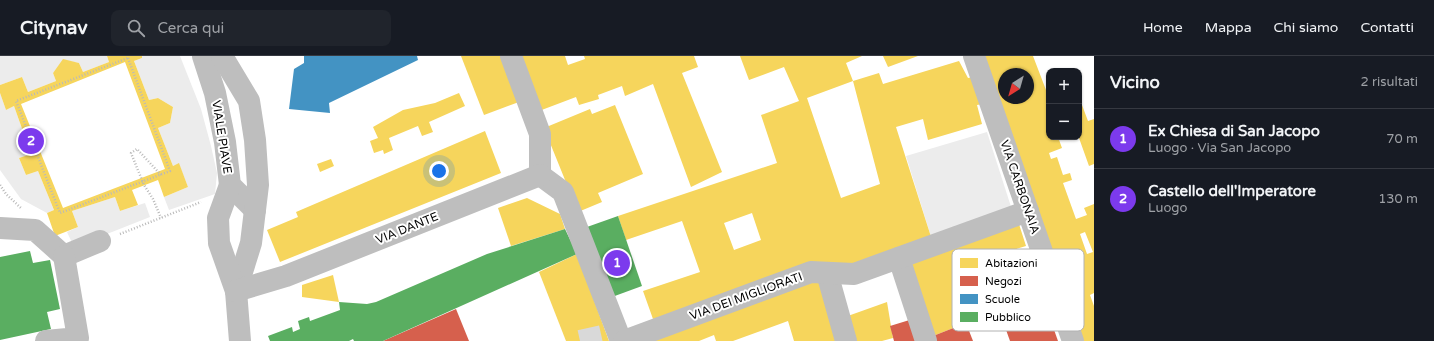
<!DOCTYPE html>
<html lang="it">
<head>
<meta charset="utf-8">
<style>
	body { margin:0; font-family:"Varela Round",sans-serif; background:#20242c; color:#f1f3f6 }
	.controls { position:absolute; right:12px; top:12px; display:grid; overflow:hidden; border-radius:8px; box-shadow:0 1px 3px #0004 }
	.controls button { width:36px; height:36px; display:grid; place-items:center; padding:0; border:0; border-bottom:1px solid #363941; background:#171b24; color:#f1f3f6; font:20px sans-serif }
	.compass { position:absolute; left:998px; top:12px; width:36px; height:36px; border-radius:50%; background:#171b24; box-shadow:0 1px 3px #0004; rotate:217deg }
	.you { position:absolute; left:439px; top:115px; width:14px; height:14px; margin:-10px; border:3px solid #fff; border-radius:50%; background:#1a73e8; box-shadow:0 0 0 6px #1a73e833 }
	.badge { display:grid; place-items:center; width:26px; height:26px; border-radius:50%; background:#7c3aed; color:#fff; font-size:13px; font-weight:700 }
	.pin { position:absolute; translate:-50% -50%; border:2px solid #fff; box-shadow:0 1px 4px #0006 }
	.list { margin:0; padding:0; list-style:none }
	h2 { display:flex; justify-content:space-between; align-items:center; height:52px; margin:0; padding:0 16px; font-size:17px }
	h2 small { font-size:13px; font-weight:400; color:#9ea1a6 }
	.list li { display:grid; grid-template-columns:26px 1fr auto; gap:12px; align-items:center; box-sizing:border-box; height:60px; padding:0 16px; border-top:1px solid #363941 }
	.list b { display:block; font-size:15px; white-space:nowrap }
	.list p { margin:0; font-size:13px; white-space:nowrap; color:#9ea1a6 }
	.list em { font-size:13px; font-style:normal; color:#9ea1a6 }
	.icon { flex:none; width:22px; height:22px; fill:none; stroke:currentColor; stroke-width:2; stroke-linecap:round; stroke-linejoin:round }
	.map { position:relative; flex:none; width:1094px; height:285px; overflow:hidden }
	header { display:flex; align-items:center; gap:24px; box-sizing:border-box; height:56px; padding:0 20px; background:#171b24; border-bottom:1px solid #363941 }
	header strong { font-size:19px }
	nav { display:flex; gap:22px; margin-inline-start:auto; font-size:14px }
	.search { width:280px; height:36px; background:#20242c; display:flex; align-items:center; gap:10px; box-sizing:border-box; padding:0 14px; border-radius:8px; color:#9ea1a6; font-size:15px }
	main { display:flex }
	aside { flex:1; background:#171b24 }
	.map>svg:first-child { display:block }
	.green { fill:#ececec }
	.homes { fill:#f6d55c; fill-rule:evenodd }
	.shops { fill:#d6604d }
	.schools { fill:#4393c3 }
	.public { fill:#5aae61 }
	.lines { fill:none; stroke-linecap:round; stroke-linejoin:round }
	.minor-tunnel { stroke:#d9d9d9; stroke-width:22; stroke-dasharray:22 11; stroke-linecap:butt }
	.path { stroke:#b9b9b9; stroke-width:2.5; stroke-dasharray:1 2; stroke-linecap:butt }
	.minor { stroke:#bebebe; stroke-width:22 }
	.labels { text-anchor:middle; dominant-baseline:central; stroke-width:4; stroke-linejoin:round; paint-order:stroke }
	.street-label { font-size:12px; fill:#000; stroke:#fff }
	.key { fill:#fff; stroke:#b2b2b2; stroke-width:1 }
	.key-label { font-size:11px; fill:#000 }
</style>
</head>
<body>
<header>
<strong>Citynav</strong>
<div class="search"><svg class="icon" aria-label="search" viewBox="0 0 24 24"><circle cx="10" cy="10" r="6"/><path d="M15 15l6 6"/></svg>Cerca qui</div>
<nav><a>Home</a><a>Mappa</a><a>Chi siamo</a><a>Contatti</a></nav>
</header>
<main>
<div class="map">
<svg width="1094" height="285" viewBox="0 0 1094 285">
	<rect width="100%" height="100%" fill="#fff"/>
	<g class="green">
		<polygon points="0,0 107,0 109,6 83,16 79,7 63,4 53,17 56,25 28,36 22,21 0,29"/>
		<polygon points="142,0 180,0 201,53 211,90 217,117 215,138 169,154 164,141 188,131 179,108 173,110 158,72 170,67 173,51 158,42 149,44 134,5 142,2"/>
		<polygon points="0,37 6,54 14,50 31,98 19,102 26,119 38,115 54,154 47,157 21,143 0,114"/>
		<polygon points="987,76 1013,157 932,184 906,100"/>
		<polygon points="115,141 120,155 145,147 150,161 74,191 67,176 78,171 72,155"/>
	</g>
	<g class="homes">
		<path d="M 107,0 L 142,0 L 142,2 L 134,5 L 149,44 L 158,42 L 173,51 L 170,67 L 158,72 L 173,110 L 179,107 L 188,131 L 164,141 L 158,124 L 132,134 L 138,149 L 120,155 L 115,141 L 72,155 L 78,171 L 55,180 L 47,157 L 54,154 L 38,115 L 26,119 L 19,102 L 31,98 L 14,50 L 6,54 L 0,37 L 0,29 L 22,21 L 28,36 L 56,25 L 53,17 L 63,3 L 79,7 L 83,16 L 109,6 ZM 125,6 L 165,113 L 63,152 L 21,48 Z"/>
		<polygon points="461,0 502,0 519,46 484,59"/>
		<polygon points="520,0 565,0 568,9 585,3 584,0 694,0 698,11 682,17 722,116 691,131 653,28 625,40 622,30 598,39 599,43 579,49 576,41 539,55"/>
		<path d="M 740,0 L 862,0 L 846,7 L 853,25 L 879,17 L 883,28 L 959,5 L 968,22 L 973,21 L 983,48 L 977,49 L 982,68 L 928,84 L 923,63 L 896,71 L 932,184 L 861,208 L 653,263 L 643,235 L 700,216 L 682,165 L 626,184 L 618,160 L 777,107 L 761,59 L 799,45 L 784,11 L 749,24 ZM 853,25 L 880,128 L 841,142 L 807,42 ZM 752,157 L 761,184 L 734,194 L 724,167 Z"/>
		<polygon points="883,0 918,0 888,11"/>
		<path d="M 985,0 L 1033,0 L 1046,34 L 1049,33 L 1049,81 L 1058,81 L 1062,92 L 1049,97 L 1051,103 L 1057,101 L 1063,119 L 1070,117 L 1072,124 L 1063,127 L 1076,163 L 1087,159 L 1084,152 L 1094,148 L 1094,237 L 1090,239 L 1094,250 L 1094,285 L 1081,285 ZM 1004,18 L 1028,18 L 1028,42 L 1004,42 ZM 1085,176 L 1093,196 L 1087,198 L 1080,178 Z"/>
		<polygon points="459,37 465,50 429,66 433,76 422,80 418,70 389,82 393,94 384,98 383,94 374,97 370,85 378,82 373,71 403,54 435,47"/>
		<polygon points="1079,41 1088,65 1094,63 1094,108 1089,110 1079,82"/>
		<polygon points="615,49 643,118 598,137 602,146 578,156 544,72 590,53 592,58"/>
		<polygon points="485,75 501,117 280,206 267,174 298,161 296,156"/>
		<polygon points="331,103 334,110 320,116 317,108"/>
		<polygon points="527,142 560,158 565,173 511,190 498,152"/>
		<polygon points="1018,165 1026,190 960,210 974,249 961,256 966,267 928,282 904,202"/>
		<polygon points="577,198 609,285 566,285 539,216"/>
		<polygon points="333,219 339,246 302,241 302,229"/>
		<polygon points="818,224 839,285 794,285 788,265 733,285 716,285 714,279 699,285 651,285"/>
		<polygon points="887,246 893,282 882,285 853,285 845,261"/>
	</g>
	<g class="shops">
		<polygon points="456,253 469,285 383,285"/>
		<polygon points="1047,254 1058,285 1010,285 1005,271"/>
		<polygon points="916,262 923,285 894,285 890,270"/>
		<polygon points="966,267 973,285 930,285 928,282"/>
	</g>
	<polygon class="schools" points="304,0 417,0 418,4 329,47 330,57 289,53 294,13 304,7"/>
	<g class="public">
		<polygon points="618,160 642,230 612,241 587,171"/>
		<polygon points="565,173 577,198 383,285 354,285 353,283 349,285 270,285 268,280 292,271 293,276 300,273 298,265 309,261 310,265 340,254 339,246 367,248 376,246 487,198"/>
		<polygon points="30,195 33,207 50,204 60,253 47,256 51,273 0,284 0,201"/>
	</g>
	<g class="lines">
		<polyline class="minor-tunnel" points="580,285 607,279"/>
		<g class="path">
			<polygon points="128,2 170,115 60,157 16,45"/>
			<polyline points="161,119 137,93 131,97 144,129 153,143 161,162"/>
			<polyline points="0,129 6,138 21,152"/>
			<polyline points="120,178 201,146"/>
		</g>
		<g class="minor">
			<polyline points="203,0 215,37 225,86 230,129 255,154"/>
			<polyline points="222,0 249,45 255,84 258,129 251,187 236,235"/>
			<polyline points="511,0 540,78 540,119"/>
			<polyline points="974,0 1073,285"/>
			<polyline points="540,119 563,136 621,285"/>
			<polyline points="230,129 218,162 219,187 236,235 240,285"/>
			<polyline points="0,172 35,174 64,200 100,185"/>
			<polyline points="899,202 926,285"/>
			<polyline points="827,217 846,285"/>
			<polyline points="236,235 286,220 540,119"/>
			<polyline points="46,285 78,282 64,200"/>
			<polyline points="624,285 811,216 854,218 1028,155"/>
		</g>
	</g>
	<g class="labels">
		<g class="street-label">
			<text transform="translate(222 81) rotate(81)">VIALE PIAVE</text>
			<text transform="translate(1020 131) rotate(71)">VIA CARBONAIA</text>
			<text transform="translate(407 172) rotate(-22)">VIA DANTE</text>
			<text transform="translate(746 240) rotate(-20)">VIA DEI MIGLIORATI</text>
		</g>
	</g>
	<rect x="952" y="193" width="132" height="82" rx="6" class="key"/>
	<rect x="960" y="202" width="18" height="10" fill="#f6d55c"/>
	<rect x="960" y="220" width="18" height="10" fill="#d6604d"/>
	<rect x="960" y="238" width="18" height="10" fill="#4393c3"/>
	<rect x="960" y="256" width="18" height="10" fill="#5aae61"/>
	<g class="key-label">
		<text x="985" y="211">Abitazioni</text>
		<text x="985" y="229">Negozi</text>
		<text x="985" y="247">Scuole</text>
		<text x="985" y="265">Pubblico</text>
	</g>
</svg>
<div class="controls">
<button>+</button>
<button>−</button>
</div>
<svg class="compass" viewBox="-18 -18 36 36"><path d="M0-13l5 13h-10z" fill="#e53935"/><path d="M0 13l5-13h-10z" fill="#9ea1a6"/></svg>
<div class="you"></div>
<div class="pin badge" style="left:617px;top:207px">1</div>
<div class="pin badge" style="left:31px;top:85px">2</div>
</div>
<aside>
<h2>Vicino<small>2 risultati</small></h2>
<ul class="list">
<li><span class="badge">1</span><div><b>Ex Chiesa di San Jacopo</b><p>Luogo · Via San Jacopo</p></div><em>70 m</em></li>
<li><span class="badge">2</span><div><b>Castello dell'Imperatore</b><p>Luogo</p></div><em>130 m</em></li>
</ul>
</aside>
</main>
</body>
</html>
